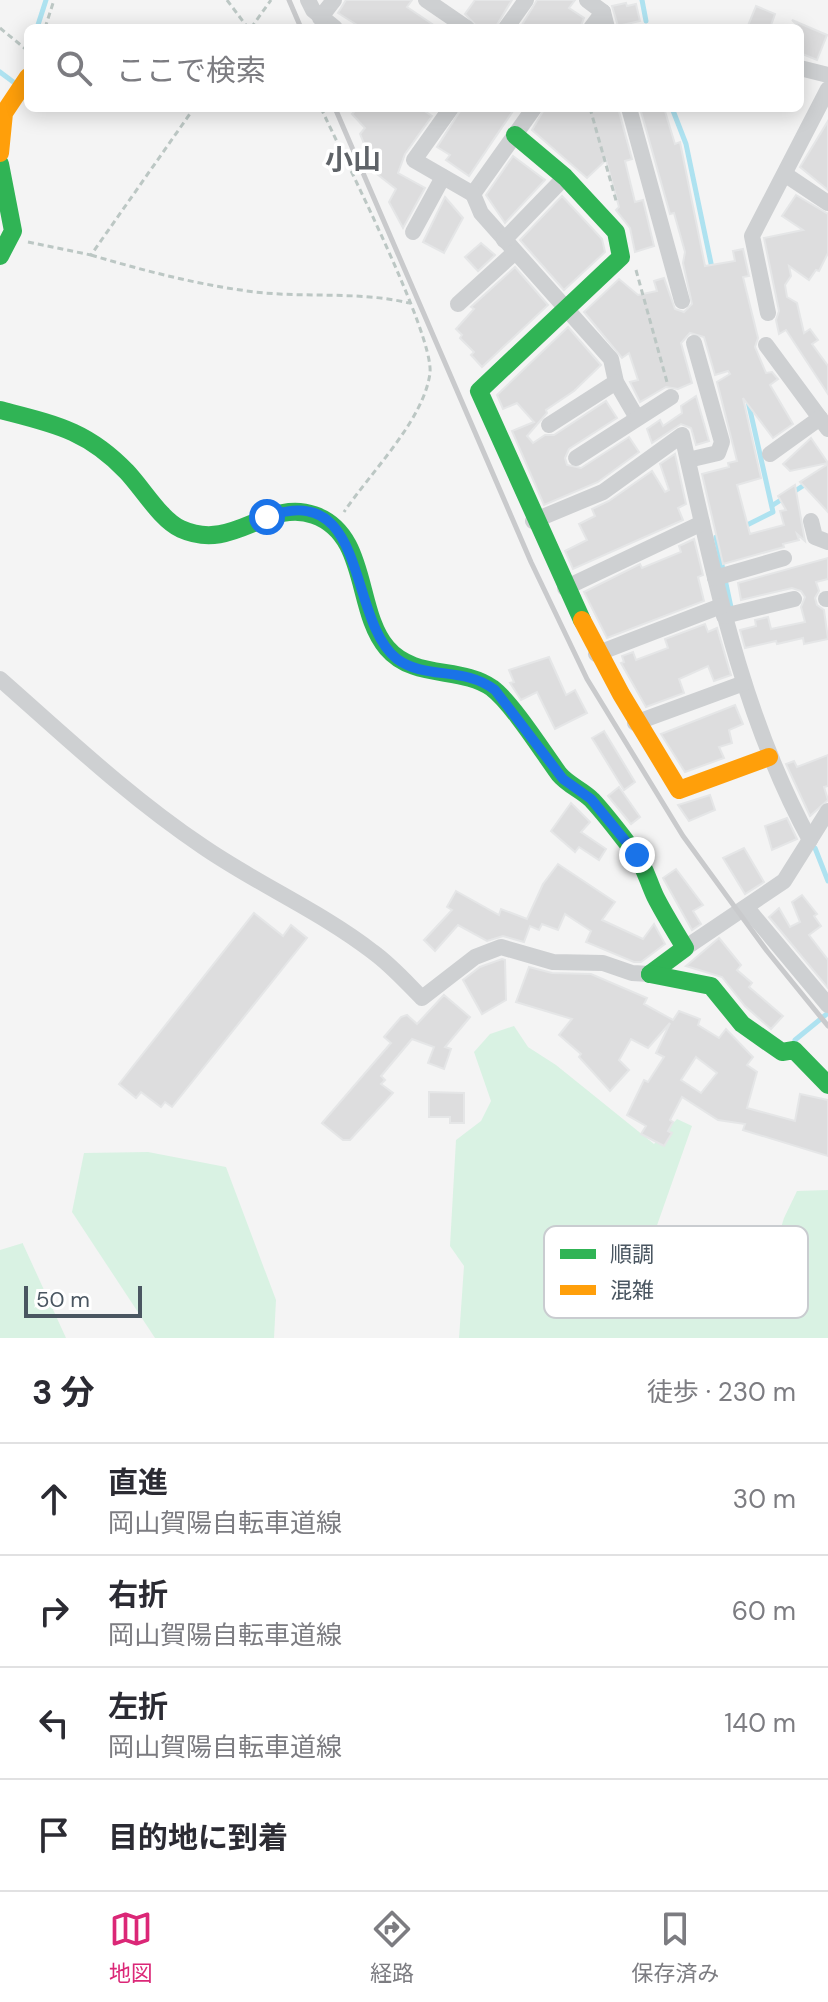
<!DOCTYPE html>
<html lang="ja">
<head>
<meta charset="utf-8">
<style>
	body { margin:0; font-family:"DM Sans","Noto Sans JP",sans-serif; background:#f7f7f7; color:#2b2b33 }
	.scale { position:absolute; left:24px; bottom:20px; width:118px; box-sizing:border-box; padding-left:8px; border:4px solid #4a5661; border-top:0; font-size:22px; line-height:28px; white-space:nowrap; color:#4a5661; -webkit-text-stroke:6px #fff; paint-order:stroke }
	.stop { position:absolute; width:24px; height:24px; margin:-18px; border:6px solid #1a73e8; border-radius:50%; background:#fff }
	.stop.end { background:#1a73e8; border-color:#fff; box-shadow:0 2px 8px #0008 }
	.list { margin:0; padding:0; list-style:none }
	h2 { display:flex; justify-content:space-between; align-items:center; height:104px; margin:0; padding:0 32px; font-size:34px }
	h2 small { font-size:26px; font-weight:400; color:#7c7c81 }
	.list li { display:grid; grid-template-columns:52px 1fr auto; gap:24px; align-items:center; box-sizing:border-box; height:112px; padding:0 32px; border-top:2px solid #e1e1e2 }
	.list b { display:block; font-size:30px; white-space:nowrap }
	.list p { margin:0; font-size:26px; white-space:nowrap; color:#7c7c81 }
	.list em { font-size:26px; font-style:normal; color:#7c7c81 }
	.icon { flex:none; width:44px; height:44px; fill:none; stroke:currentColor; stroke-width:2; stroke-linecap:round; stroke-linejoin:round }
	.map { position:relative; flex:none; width:828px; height:1338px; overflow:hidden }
	.search { position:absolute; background:#fff; box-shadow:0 4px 20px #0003; left:24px; right:24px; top:24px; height:88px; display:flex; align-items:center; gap:20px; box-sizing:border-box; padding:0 28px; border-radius:12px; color:#7c7c81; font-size:30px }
	.sheet { height:552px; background:#fff }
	nav { display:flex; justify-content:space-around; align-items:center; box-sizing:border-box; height:112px; border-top:2px solid #e1e1e2; background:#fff; font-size:22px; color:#7c7c81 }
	nav a { display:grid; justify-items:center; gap:4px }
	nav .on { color:#db2777 }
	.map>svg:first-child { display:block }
	.green { fill:#d9f2e3 }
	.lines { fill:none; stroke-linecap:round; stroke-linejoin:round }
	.stream { stroke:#aee2f0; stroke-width:5 }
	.building { fill:#ddddde; stroke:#e5e6e7; stroke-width:2; fill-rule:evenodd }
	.path { stroke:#bcc7c4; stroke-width:3; stroke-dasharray:6 4; stroke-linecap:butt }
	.street { stroke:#ced0d2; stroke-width:16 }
	.fast { stroke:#30b455; stroke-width:18 }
	.slow { stroke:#ff9f0a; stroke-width:18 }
	.rail { stroke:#c9cacc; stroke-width:5 }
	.route { stroke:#1a73e8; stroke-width:10 }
	.labels { text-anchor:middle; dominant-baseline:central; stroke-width:7; stroke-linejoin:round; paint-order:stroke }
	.quarter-label { font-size:28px; font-weight:bold; fill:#5f6368; stroke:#fff }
	.key { fill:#fff; stroke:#c9ccd0; stroke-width:2 }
	.key-label { font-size:22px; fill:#4a5661 }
</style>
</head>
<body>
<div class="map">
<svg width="828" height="1338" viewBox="0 0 828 1338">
	<rect width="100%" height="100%" fill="#f4f4f4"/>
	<g class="green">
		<path d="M 514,1026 L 528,1047 L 556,1065 L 654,1144 L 677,1119 L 692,1126 L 655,1231 C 688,1284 699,1288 759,1299 L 784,1218 L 797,1191 L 828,1190 L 828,1338 L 459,1338 L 464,1266 L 450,1246 L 456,1140 L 481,1121 L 491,1101 L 474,1052 L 490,1034 Z"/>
		<polygon points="148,1152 226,1167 276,1300 274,1338 155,1338 72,1212 84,1153"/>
		<polygon points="23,1243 23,1244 66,1338 0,1338 0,1250"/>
	</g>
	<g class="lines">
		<g class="stream">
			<polyline points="642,0 646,21"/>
			<polyline points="37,28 46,0"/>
			<polyline points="0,72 16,84"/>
			<polyline points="672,108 686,144 712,268"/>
			<polyline points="773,505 809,482"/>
			<polyline points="745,526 773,512 748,401"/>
			<polyline points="721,535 716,537 732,612"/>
			<polyline points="815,848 828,881"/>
			<polyline points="795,1040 828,1013"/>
		</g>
	</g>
	<g class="building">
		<polygon points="346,0 412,0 407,7 438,28 362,28 338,13"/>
		<polygon points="475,0 512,0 495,28 478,28 465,14"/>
		<polygon points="537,0 575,0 569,8 584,18 580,28 520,28"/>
		<polygon points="626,3 627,6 636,4 640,21 618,26 612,6"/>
		<polygon points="756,6 775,14 770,28 747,28"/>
		<polygon points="792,20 827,35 817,60 800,53 800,28"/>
		<polygon points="358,108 420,108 432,116 405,154 398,173 425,188 403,228 389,202 396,189 363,163 367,156 370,158 360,134 365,128 352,114"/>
		<polygon points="462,108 515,108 469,176 446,160 450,155 437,147"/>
		<polygon points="545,108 618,108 632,159 625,161 635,202 643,200 654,246 635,252 630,228 616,210 619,207 606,160 587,178 532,130"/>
		<polygon points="640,108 664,108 675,144 680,142 705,266 735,261 733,251 743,249 749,276 743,277 758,338 755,347 766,373 772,372 778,379 770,385 793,424 773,438 743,398 761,478 737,485 750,534 784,525 780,511 786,510 778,496 795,485 805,541 797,534 799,540 783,544 784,547 723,564 702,474 729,467 728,463 737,461 717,382 730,374 728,371 715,375 704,337 690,333 681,343 692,383 678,389 666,387 640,402 630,382 638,380 629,353 622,358 584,312 619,279 638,295 657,291 654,281 664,278 675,309 684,312 692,304 683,263 685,252 674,213 670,214"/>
		<polygon points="828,121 828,190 800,167"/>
		<polygon points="513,156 545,180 505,223 486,195"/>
		<polygon points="796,195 828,214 828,253 819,271 816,270 809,280 789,266 791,276 785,285 787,297 797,303 804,333 810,329 818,340 812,344 828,366 828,394 786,330 779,334 776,320 779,311 764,238 803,230 782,216"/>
		<polygon points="562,196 602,239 605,252 564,290 520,240"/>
		<polygon points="445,197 463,218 444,253 423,242"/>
		<polygon points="481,243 495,255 478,271 465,257"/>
		<polygon points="515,267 548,305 482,367 471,355 474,352 460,338 462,335 456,329 474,309 471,307"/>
		<polygon points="568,327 601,365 574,391 546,410 547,413 527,436 533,443 545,435 554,435 606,401 617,418 569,449 565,458 567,465 581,468 629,437 639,452 598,482 544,505 512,431 534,422 517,403 503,409 497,395"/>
		<polygon points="696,396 709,441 696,445 691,428 681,424 652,443 647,429 660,420 663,426 682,413 681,406"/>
		<polygon points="811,438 828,463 790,471 783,464"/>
		<polygon points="675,454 686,504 678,508 683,520 573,569 565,551 587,540 579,524 595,516 592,509 609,501 652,471 665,492 669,490 660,464"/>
		<polygon points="828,464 828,512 800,482"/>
		<polygon points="694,539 703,575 698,577 704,601 607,638 584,592 640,564 642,568 681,552 679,546"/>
		<polygon points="828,558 828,579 816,582 819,591 815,598 817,605 824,610 828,639 804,644 803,638 777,644 776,641 745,648 740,630 756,626 755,620 768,617 771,629 805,622 801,607 805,597 801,591 792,588 741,600 738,583"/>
		<polygon points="705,624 708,632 717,628 731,675 714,681 708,666 679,679 684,693 646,707 621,663 624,662 622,656 633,652 636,660 668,648 665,639"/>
		<polygon points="549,657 566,695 575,690 587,713 555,729 537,692 521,700 510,683 514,682 509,670"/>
		<polygon points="735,705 743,724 729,730 732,743 719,747 724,758 685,772 661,734"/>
		<polygon points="604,731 635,782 624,790 592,738"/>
		<polygon points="828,755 828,786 824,787 828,800 810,816 786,764 794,761 797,767"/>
		<polygon points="619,787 640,817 631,824 608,796"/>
		<polygon points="710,795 715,810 689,821 678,805"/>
		<polygon points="571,803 590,822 581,832 606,849 599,860 579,847 575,852 551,831"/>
		<polygon points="787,818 797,839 772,850 765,826"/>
		<polygon points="744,848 764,882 745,894 723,858"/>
		<polygon points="558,864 615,902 602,920 643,939 654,924 665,944 641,962 634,962 586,942 591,931 565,914 558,930 542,924 539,930 530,926 524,942 503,936 487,941 458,925 435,951 424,940 452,910 447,907 456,891 499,915 501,909 527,919 543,884"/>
		<polygon points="676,869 703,905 693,911 701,924 692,930 663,878"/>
		<polygon points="802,895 817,914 814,916 821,926 809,935 828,960 828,988 769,917 779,908 790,927 800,922 792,902"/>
		<polygon points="254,913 283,936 291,925 307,938 172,1107 165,1102 161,1107 141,1092 136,1098 119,1084"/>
		<polygon points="719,938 741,965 737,970 752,983 749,987 783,1016 771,1029 745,1006 722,977 686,966"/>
		<polygon points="502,959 505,960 506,1000 482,1014 463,980 480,967"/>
		<path d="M 529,967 L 552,973 L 591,974 L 647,998 L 644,1004 L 673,1020 L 679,1011 L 700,1019 L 698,1025 L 719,1038 L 726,1029 L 753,1057 L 747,1065 L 757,1072 L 747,1108 L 795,1121 L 800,1094 L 828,1100 L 828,1156 L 743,1130 L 745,1124 L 718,1120 L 682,1097 L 670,1120 L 673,1122 L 668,1131 L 672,1133 L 664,1146 L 641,1134 L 646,1126 L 627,1115 L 644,1080 L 648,1082 L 664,1057 L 656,1053 L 670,1023 L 648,1048 L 631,1039 L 619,1060 L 629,1070 L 610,1091 L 579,1057 L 581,1054 L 559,1035 L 572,1019 L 516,1002 ZM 696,1057 L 717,1073 L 701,1093 L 681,1080 Z"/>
		<polygon points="444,995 470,1017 445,1047 451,1049 444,1069 428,1063 434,1047 412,1039 381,1076 385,1080 381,1084 393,1093 350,1140 343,1140 322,1123 391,1043 384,1037 401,1017 407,1015 417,1024"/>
		<polygon points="429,1092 464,1093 464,1123 450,1123 450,1117 429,1117"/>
	</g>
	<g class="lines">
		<g class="path">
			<polyline points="227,0 248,28"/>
			<polyline points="0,28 28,51"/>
			<polyline points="45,28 54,0"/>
			<polyline points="251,28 271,0"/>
			<path d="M 321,108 C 342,154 434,334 430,373 C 424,420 370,473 344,512"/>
			<polyline points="590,108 617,204"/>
			<polyline points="28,242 91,255 194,108"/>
			<path d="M 91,255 C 145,271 199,285 255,292 C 307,298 358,291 409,303"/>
			<polyline points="636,270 667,382"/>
		</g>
		<g class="street">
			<polyline points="308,0 313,10 335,28"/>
			<polyline points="426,0 467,28"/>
			<polyline points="587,0 603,12"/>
			<polyline points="320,18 334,0"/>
			<polyline points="506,28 526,0"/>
			<polyline points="591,28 603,12 607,28"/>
			<polyline points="800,68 828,75"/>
			<polyline points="451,108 414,160 473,194 534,108"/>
			<polyline points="629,108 682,301"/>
			<polyline points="786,175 828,203"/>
			<polyline points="473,194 481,213 611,359 616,382 637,418"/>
			<polyline points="413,232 443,177"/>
			<polyline points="504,240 565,177"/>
			<polyline points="458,304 515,252"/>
			<polyline points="768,313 752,236 828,89"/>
			<polyline points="766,345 828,429"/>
			<polyline points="549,425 616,382"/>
			<polyline points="770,454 820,418"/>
			<polyline points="576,458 671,397"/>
			<polyline points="688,460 718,453 722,442 694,343"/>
			<path d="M 533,521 L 603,492 L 682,435 C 714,574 741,714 810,840"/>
			<polyline points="811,521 815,537 828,542"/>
			<polyline points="715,578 784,558"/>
			<polyline points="565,588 702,523"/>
			<polyline points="826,599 828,599"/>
			<polyline points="724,616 794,599"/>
			<polyline points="596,654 721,606"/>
			<path d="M 0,679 C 66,737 129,797 202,846 C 257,884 320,911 373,952 C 391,965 406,982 422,998 L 475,957 L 501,947 L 553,962 L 603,963 L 632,973 L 650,974"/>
			<polyline points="635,723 744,683"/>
			<polyline points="747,908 828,1005"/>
			<polyline points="685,948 784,881 828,811"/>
		</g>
		<g class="fast">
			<polyline points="515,135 565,177 616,232 621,257 479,391 582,620"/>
			<polyline points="0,164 13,231 0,256"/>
			<path d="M 0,410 C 54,424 87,430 127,472 C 143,489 161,520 181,529 C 234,553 267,498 314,515 C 369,534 355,611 387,648 C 414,680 461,666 492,688 C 512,703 543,752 559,774 C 568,785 582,790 592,800 C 607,816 621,835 634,852 C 644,864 648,881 655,896 C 664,914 675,931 685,948 L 650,974"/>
			<polyline points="650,974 711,986 742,1024 782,1052 794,1050 828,1085"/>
		</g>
		<g class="slow">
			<polyline points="0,153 4,113 28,77"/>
			<polyline points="582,620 621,694 679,790 769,757"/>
		</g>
		<g class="rail">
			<polyline points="289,0 301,28"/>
			<polyline points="335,108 531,562 587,679 683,836 767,951 828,1026"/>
		</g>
	</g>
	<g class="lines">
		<path class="route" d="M 267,517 C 369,478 347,620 397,659 C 425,680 464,666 495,690 L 563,779 L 591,799 L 637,855"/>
	</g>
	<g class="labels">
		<g class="quarter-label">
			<text x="353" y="159">小山</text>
		</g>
	</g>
	<rect x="544" y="1226" width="264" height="92" rx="12" class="key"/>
	<rect x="560" y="1249" width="36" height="10" fill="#30b455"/>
	<rect x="560" y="1285" width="36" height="10" fill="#ff9f0a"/>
	<g class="key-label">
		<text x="610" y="1262">順調</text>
		<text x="610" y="1298">混雑</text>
	</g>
</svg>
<div class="scale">50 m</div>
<div class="stop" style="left:267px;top:517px"></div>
<div class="stop end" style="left:637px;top:855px"></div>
<div class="search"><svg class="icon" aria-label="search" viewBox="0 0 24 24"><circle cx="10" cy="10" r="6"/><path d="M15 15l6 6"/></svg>ここで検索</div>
</div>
<section class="sheet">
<h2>3 分<small>徒歩 · 230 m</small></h2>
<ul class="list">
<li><svg class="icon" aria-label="ahead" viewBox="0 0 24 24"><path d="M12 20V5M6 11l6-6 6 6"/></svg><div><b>直進</b><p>岡山賀陽自転車道線</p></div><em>30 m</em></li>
<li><svg class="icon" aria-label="right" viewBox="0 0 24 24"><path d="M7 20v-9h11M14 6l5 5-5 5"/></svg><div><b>右折</b><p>岡山賀陽自転車道線</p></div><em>60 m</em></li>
<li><svg class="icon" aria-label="left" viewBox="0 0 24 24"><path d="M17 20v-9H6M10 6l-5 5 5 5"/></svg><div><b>左折</b><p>岡山賀陽自転車道線</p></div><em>140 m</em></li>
<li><svg class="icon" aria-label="arrive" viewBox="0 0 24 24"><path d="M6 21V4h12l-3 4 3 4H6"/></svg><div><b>目的地に到着</b></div></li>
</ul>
</section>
<nav>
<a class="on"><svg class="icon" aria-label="map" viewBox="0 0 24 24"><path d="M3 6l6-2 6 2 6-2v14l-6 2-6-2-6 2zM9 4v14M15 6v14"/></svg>地図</a>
<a><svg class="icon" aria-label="directions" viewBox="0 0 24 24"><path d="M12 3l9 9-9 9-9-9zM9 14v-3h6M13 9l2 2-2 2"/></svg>経路</a>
<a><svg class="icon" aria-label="saved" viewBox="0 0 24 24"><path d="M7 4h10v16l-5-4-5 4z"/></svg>保存済み</a>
</nav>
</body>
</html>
